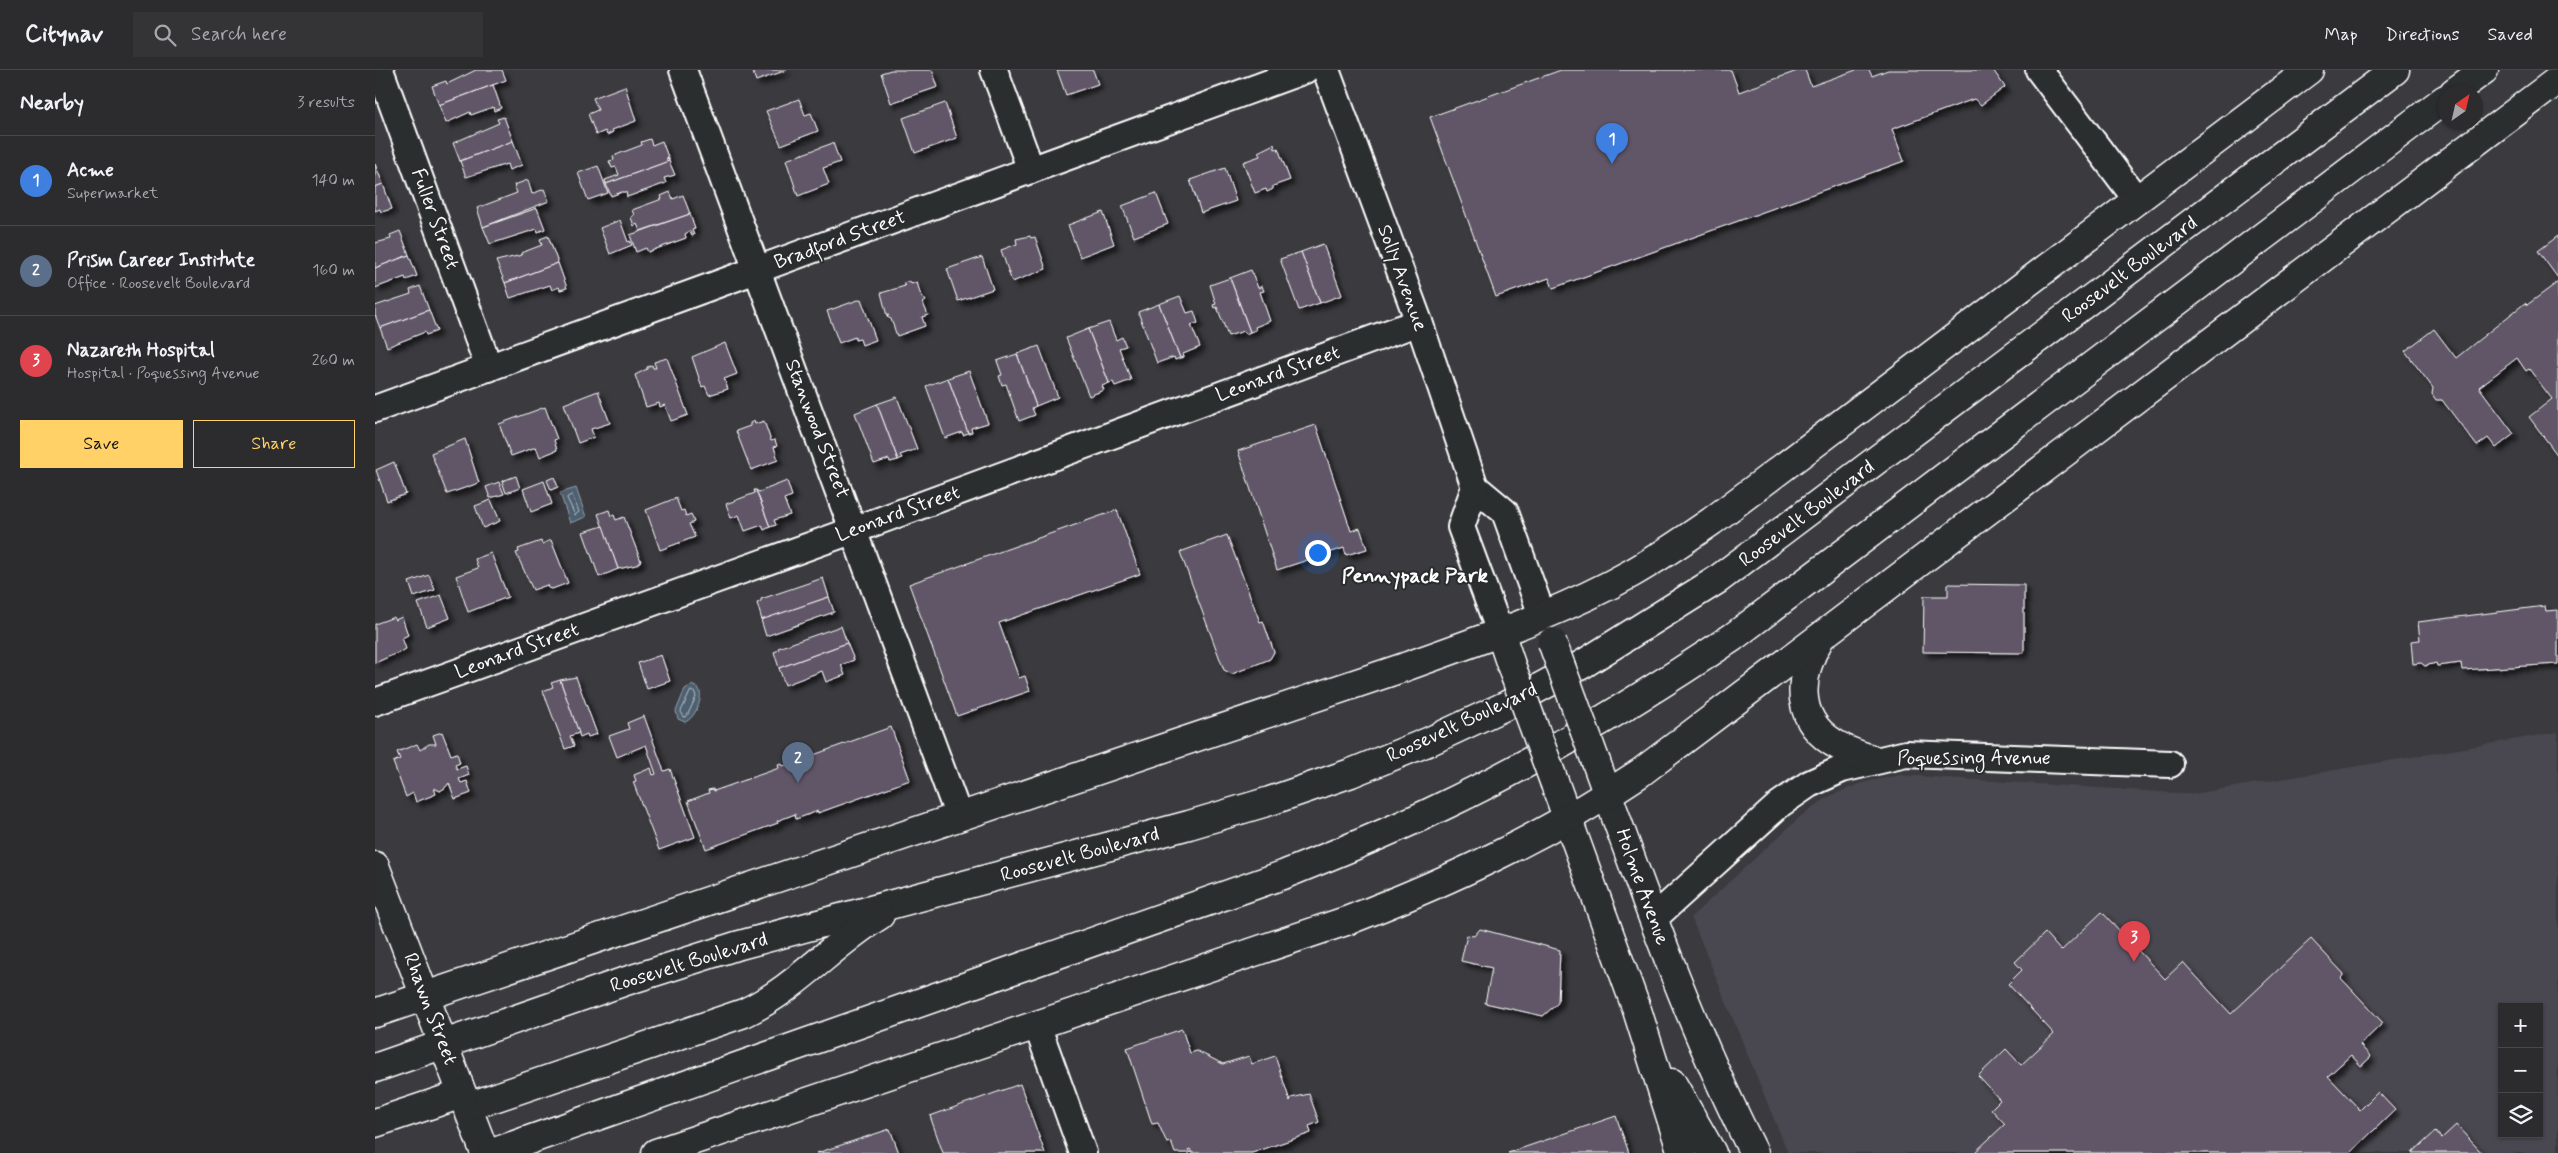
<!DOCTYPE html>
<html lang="en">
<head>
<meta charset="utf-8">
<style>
	body { margin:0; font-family:Mynerve,sans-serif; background:#343437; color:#f1f3f6 }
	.controls { position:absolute; right:15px; bottom:15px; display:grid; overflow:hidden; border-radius:0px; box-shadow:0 1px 4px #0004 }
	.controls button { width:45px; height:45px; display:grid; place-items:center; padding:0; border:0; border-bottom:1px solid #48484b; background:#2c2c2f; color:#f1f3f6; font:25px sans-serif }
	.compass { position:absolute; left:2063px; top:15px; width:45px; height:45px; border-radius:50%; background:#2c2c2f; box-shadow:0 1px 4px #0004; rotate:34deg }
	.you { position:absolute; left:942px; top:482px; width:18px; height:18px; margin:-12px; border:4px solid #fff; border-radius:50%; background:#1a73e8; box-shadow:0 0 0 8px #1a73e833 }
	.badge { display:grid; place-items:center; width:32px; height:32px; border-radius:50%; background:#ffd166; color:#fff; font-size:16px; font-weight:700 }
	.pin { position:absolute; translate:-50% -41px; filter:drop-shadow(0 1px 2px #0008) }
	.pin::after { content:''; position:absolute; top:26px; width:18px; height:15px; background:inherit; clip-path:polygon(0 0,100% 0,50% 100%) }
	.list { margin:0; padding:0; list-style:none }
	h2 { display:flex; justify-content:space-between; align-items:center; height:65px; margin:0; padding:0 20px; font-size:21px }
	h2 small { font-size:16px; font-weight:400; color:#a6a7aa }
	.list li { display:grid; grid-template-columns:32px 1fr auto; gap:15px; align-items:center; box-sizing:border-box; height:90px; padding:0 20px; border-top:1px solid #48484b }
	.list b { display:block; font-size:19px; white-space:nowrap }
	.list p { margin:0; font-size:16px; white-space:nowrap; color:#a6a7aa }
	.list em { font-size:16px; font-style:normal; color:#a6a7aa }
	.actions { display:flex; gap:10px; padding:15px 20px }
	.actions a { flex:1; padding:11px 0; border:1px solid #ffd166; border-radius:0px; text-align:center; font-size:18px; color:#ffd166 }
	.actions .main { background:#ffd166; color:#111 }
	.icon { flex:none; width:28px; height:28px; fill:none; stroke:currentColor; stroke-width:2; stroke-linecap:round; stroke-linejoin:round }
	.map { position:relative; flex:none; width:2183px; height:1083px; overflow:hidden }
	header { display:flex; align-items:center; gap:30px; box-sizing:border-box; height:70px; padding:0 25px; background:#2c2c2f; border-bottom:1px solid #48484b }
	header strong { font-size:24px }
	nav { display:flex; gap:28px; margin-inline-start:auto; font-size:18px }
	.search { width:350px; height:45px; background:#343437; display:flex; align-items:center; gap:12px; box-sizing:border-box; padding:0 18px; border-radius:0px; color:#a6a7aa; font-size:19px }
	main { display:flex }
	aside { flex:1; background:#2c2c2f }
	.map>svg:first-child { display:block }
	.built { fill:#49474f; fill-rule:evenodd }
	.water { fill:#4e6070; stroke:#95a0a9 }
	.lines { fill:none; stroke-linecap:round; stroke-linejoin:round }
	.shore { stroke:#b8bfc6; stroke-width:1 }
	.building { fill:#605767; stroke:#fff; filter:url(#shadow) }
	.minor-casing { stroke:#fff; stroke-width:30 }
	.major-casing { stroke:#fff; stroke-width:31 }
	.highway-casing { stroke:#fff; stroke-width:31 }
	.minor { stroke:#2a2d2e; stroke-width:26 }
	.major { stroke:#2a2d2e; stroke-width:28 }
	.highway { stroke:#2a2d2e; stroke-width:28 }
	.major-bridge-casing { stroke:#fff; stroke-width:31; stroke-linecap:butt }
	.major-bridge { stroke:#2a2d2e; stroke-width:28 }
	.labels { text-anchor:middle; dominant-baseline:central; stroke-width:4; stroke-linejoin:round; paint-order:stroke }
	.street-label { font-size:20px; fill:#fff; stroke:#2a2d2e }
	.neighbourhood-label { font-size:21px; font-weight:bold; fill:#fff; stroke:#2a2d2e }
</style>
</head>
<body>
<header>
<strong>Citynav</strong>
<div class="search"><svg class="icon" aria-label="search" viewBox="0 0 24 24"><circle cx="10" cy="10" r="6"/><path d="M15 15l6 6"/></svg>Search here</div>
<nav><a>Map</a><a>Directions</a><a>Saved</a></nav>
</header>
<main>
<aside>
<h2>Nearby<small>3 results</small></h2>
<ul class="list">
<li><span class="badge" style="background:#3f7fe0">1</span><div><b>Acme</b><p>Supermarket</p></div><em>140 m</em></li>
<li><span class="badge" style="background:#5c6f8a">2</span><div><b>Prism Career Institute</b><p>Office · Roosevelt Boulevard</p></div><em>160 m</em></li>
<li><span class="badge" style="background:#e0444e">3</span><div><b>Nazareth Hospital</b><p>Hospital · Poquessing Avenue</p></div><em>260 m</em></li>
</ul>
<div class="actions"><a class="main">Save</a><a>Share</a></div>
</aside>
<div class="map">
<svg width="2183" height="1083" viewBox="0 0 2183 1083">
	<defs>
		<filter id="shadow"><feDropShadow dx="4.5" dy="4.5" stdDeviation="2.5" flood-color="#0009"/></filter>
	</defs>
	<rect width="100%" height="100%" fill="#3a3a3f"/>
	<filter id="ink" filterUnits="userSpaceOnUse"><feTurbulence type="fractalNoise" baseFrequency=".02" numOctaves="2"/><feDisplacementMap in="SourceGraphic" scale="10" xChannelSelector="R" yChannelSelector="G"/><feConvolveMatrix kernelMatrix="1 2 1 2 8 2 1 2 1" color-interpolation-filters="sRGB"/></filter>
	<g filter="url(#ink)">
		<path class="built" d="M 2183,662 L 2183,1083 L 1413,1083 L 1316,847 L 1426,746 L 1453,727 L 1486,713 L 1525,705 L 1818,724 ZM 2127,937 L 2164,937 L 2164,1064 L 2127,1064 Z"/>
		<g class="water">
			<polygon points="201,418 211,447 195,453 185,423"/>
			<path d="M 317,615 L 324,619 C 329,629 319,649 310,652 L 303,649 L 301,641 L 310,619 Z"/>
		</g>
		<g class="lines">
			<g class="shore">
				<polygon points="197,425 204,442 200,445 192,428"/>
				<polygon points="316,621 320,623 321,627 312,646 309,647 306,642"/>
			</g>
		</g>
		<g class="building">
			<polygon points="101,0 127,0 131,10 64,35 57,16 71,11 72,14"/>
			<polygon points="377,0 412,0 381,11"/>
			<polygon points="516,0 557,0 563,17 516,33 506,3"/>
			<polygon points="682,0 718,0 723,14 691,25"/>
			<polygon points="1186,0 1356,0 1364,22 1425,0 1430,0 1436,16 1481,0 1494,0 1497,6 1513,0 1618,0 1630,17 1606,35 1599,29 1517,59 1529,91 1178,218 1174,208 1121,227 1055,47"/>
			<polygon points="118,15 126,38 119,41 118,37 96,45 95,42 71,53 64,35"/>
			<polygon points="250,16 261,51 237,60 238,62 232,65 230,61 221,65 213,44 223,40 218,28"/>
			<polygon points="424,29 430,45 436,43 443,61 406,75 391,41"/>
			<polygon points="570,33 582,68 540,83 528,48"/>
			<polygon points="129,47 138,71 85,91 78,73 124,53 122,49"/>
			<polygon points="275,69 277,75 287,71 293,87 291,89 294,88 294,91 231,114 230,110 244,105 241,97 237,98 234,91 239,90 238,86 267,75 266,72"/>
			<polygon points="138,71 147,95 134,100 132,94 91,107 85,91"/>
			<polygon points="458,73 465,92 448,98 454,114 423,126 411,90"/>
			<polygon points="899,74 900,79 903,78 915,110 898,116 898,119 892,122 891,119 880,123 868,92 885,86 883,82"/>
			<polygon points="294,91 300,105 289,108 291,113 252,127 251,122 247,122 236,126 231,114"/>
			<polygon points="0,94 8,114 0,117"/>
			<polygon points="223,96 233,123 213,130 203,103"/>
			<polygon points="850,98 861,131 826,143 815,110"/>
			<polygon points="153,110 157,124 169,119 174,131 108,157 102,138 142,123 139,115"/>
			<polygon points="8,114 17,139 6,142 5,139 0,141 0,117"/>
			<polygon points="295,122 298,129 308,125 315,144 265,161 262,154 259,156 256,147 259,145 257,140 287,129 286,126"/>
			<polygon points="781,123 793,154 759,167 747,136"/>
			<polygon points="162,138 170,159 163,162 162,159 115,174 108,157"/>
			<polygon points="728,142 739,174 705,187 693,155"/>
			<polygon points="315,144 320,159 317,160 319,165 317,166 315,161 310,164 311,168 273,182 271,178 261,182 255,165"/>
			<polygon points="245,150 253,172 255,171 257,175 235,184 225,158"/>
			<polygon points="25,161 34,185 0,198 0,173 16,169 15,165"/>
			<polygon points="173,166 183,193 130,213 121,191 147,185 146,183 167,175 165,169"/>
			<polygon points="655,166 656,168 660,167 671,199 637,212 626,180 642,174 641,169"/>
			<polygon points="2183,166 2183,208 2163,181"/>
			<polygon points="948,174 967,225 945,233 926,182"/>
			<polygon points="926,182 945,233 924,240 905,189"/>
			<polygon points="34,185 42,206 31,210 30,207 0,218 0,198"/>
			<polygon points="607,187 618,219 583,231 572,199"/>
			<polygon points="183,193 192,218 185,220 184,217 177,220 175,215 135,228 130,213"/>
			<polygon points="876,200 883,218 887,216 889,221 885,222 895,251 880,257 881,260 875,262 855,208"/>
			<polygon points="855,208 875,262 871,264 869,261 853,266 842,237 839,238 838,235 841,234 835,215"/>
			<polygon points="535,211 536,214 542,212 545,223 551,231 548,233 553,245 547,247 550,256 522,266 516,249 512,247 514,245 512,246 506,223 530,216 528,213"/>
			<polygon points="2183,212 2183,386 2154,347 2177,329 2154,299 2151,301 2142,288 2104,317 2139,364 2121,378 2113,368 2102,376 2067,330 2061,330 2057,324 2058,318 2030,281 2059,259 2081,288 2150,233 2152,235"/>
			<polygon points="45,216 54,240 5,258 0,245 0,236 36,224 35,220"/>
			<polygon points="805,226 812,243 819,241 823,253 816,255 825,277 808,284 809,287 805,288 784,234"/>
			<polygon points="486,229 501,270 487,275 485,269 480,270 480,267 464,273 452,241"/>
			<polygon points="784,234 805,288 800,290 799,287 782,293 763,242"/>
			<polygon points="54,240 62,261 51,265 50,262 12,277 5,258"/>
			<polygon points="734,252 741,270 747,267 751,276 744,278 756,310 740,316 738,312 734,313 713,259"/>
			<polygon points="713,259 734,313 727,316 729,320 714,326 691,268"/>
			<polygon points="350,273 362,304 349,309 353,319 334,325 330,316 327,317 317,287"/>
			<polygon points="664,276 683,327 661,336 642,284"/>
			<polygon points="642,284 661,336 657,338 660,345 644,351 631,314 627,315 624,306 627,305 622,291"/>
			<polygon points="292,288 313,345 296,351 290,335 285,337 284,333 271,337 260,305 272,299 272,297 277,295 278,298 281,298 279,292"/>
			<polygon points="594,301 613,353 596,358 597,362 593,363 573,308"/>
			<polygon points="573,308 593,363 588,365 587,362 570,368 551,316"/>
			<polygon points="223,321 235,353 216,359 219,367 203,373 189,334"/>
			<polygon points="522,327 542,379 525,385 527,388 523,390 502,334"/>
			<polygon points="502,334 523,390 515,392 514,389 499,394 480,343"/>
			<polygon points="170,337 182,369 179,370 182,380 165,387 161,377 136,386 124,354"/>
			<polygon points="379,351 380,354 389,351 396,371 400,370 402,376 399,377 403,390 376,400 361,361 375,356 375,353"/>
			<polygon points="941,355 976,461 985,458 992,479 971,485 969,478 902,500 863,381"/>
			<polygon points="90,369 104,413 72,424 56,383"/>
			<polygon points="19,392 31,424 12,431 1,400"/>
			<polygon points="141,406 145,418 131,423 127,411"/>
			<polygon points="179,407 183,417 176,420 172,410"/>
			<polygon points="169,411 177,434 156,442 148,419"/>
			<polygon points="412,411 417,426 409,429 415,445 399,450 401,455 395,457 381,420 384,422"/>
			<polygon points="124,412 129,424 115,428 111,417"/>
			<polygon points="379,420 381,420 395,457 389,460 387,455 370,461 364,445 356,448 351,434 380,423"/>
			<polygon points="301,428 306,441 309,440 311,446 316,444 319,452 314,454 320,467 285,480 271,440"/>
			<polygon points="116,430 125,451 108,458 100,436"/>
			<polygon points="234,440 236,446 239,445 241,450 249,447 266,491 261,495 243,499 223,444"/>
			<polygon points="742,440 765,504 624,553 644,608 650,606 655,621 582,646 534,514"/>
			<polygon points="228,456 243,499 224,507 208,462"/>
			<polygon points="852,465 885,552 888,551 899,582 895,589 857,604 849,600 805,482"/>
			<polygon points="176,470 193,513 177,519 173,518 172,515 158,520 141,483 144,482 143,479 166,471 167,474"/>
			<polygon points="116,483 133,527 93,542 81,506 103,498 100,489"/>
			<polygon points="54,505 60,520 39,527 34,512"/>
			<polygon points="448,508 454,527 387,550 382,533 386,531 386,529"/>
			<polygon points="1573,514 1649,515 1649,583 1548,582 1549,526 1573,526"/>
			<polygon points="66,525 75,548 52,557 43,533"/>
			<polygon points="454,527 459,542 391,566 386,550"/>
			<polygon points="2170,536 2171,541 2183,540 2183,594 2087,600 2086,593 2062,596 2061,593 2050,596 2046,593 2038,594 2036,571 2045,570 2043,552"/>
			<polygon points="19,547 20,550 27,547 33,565 27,568 31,579 0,593 0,554"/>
			<polygon points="466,556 472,573 404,598 399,582 404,580 403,578"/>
			<polygon points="472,573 479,590 466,595 470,605 451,612 447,601 410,615 404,598"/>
			<polygon points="286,585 295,611 272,619 263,593"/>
			<polygon points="201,607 222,664 213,667 212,664 205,667 185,610"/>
			<polygon points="185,610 204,663 195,666 199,676 190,679 168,621 178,617 176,613"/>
			<polygon points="269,646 289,701 295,699 320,767 284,780 258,712 261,711 259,705 276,698 278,705 281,704 271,675 242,687 234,666 254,659 252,653"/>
			<polygon points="516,657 535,710 443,743 443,741 421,749 420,744 402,751 403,753 331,779 313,731 334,723 333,720 338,719 339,721 404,698 403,695 407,694 408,696"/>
			<polygon points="67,662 76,685 82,683 85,693 80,695 82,699 91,696 94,705 84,709 86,713 92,711 96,723 80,729 74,713 70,718 65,721 59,718 61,724 41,732 38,723 31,727 18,692 25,689 22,682 42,674 45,680 54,674 61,674 58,665"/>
			<polygon points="1727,842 1790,909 1808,892 1856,944 1936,869 1969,904 1966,908 2008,953 1985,975 1996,987 1986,996 1976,985 1953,1006 1985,1040 2003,1022 2020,1040 1975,1083 1599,1083 1630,1054 1616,1039 1625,1030 1603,1006 1631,979 1646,995 1679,964 1633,914 1647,900 1640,892 1670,863 1686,881"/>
			<polygon points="1105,859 1185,880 1183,933 1168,946 1110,933 1117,898 1086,891 1092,865 1099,866"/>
			<polygon points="807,959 815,983 822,981 848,994 874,986 877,994 900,986 915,1031 916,1028 934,1024 944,1052 934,1056 936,1063 877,1083 817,1083 815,1079 813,1080 815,1083 800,1083 796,1072 792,1073 783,1053 777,1054 752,978"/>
			<polygon points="645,1014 670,1083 568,1083 555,1046"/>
			<polygon points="1241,1046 1254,1083 1133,1083"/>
			<polygon points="2081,1055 2107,1083 2037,1083 2060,1062 2067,1068"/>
			<polygon points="515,1059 524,1083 442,1083"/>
		</g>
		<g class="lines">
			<g class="minor-casing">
				<g id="minor">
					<polyline points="5,0 114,298"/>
					<polyline points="308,0 584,747"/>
					<polyline points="619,0 656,100"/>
					<polyline points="951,0 1044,252 1100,417 1130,442 1167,545"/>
					<polyline points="1664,0 1762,130"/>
					<polyline points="0,339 930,0"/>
					<polyline points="1100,417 1086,457 1125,562"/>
					<polyline points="0,632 479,460 1044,252"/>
					<polyline points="1278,849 1405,734 1434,714 1467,699 1531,684 1795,694"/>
					<polyline points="662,955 708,1083"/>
				</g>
			</g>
			<g class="major-casing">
				<g id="major">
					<polyline points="1125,562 1136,595"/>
					<path d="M 1221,692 C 1269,825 1315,957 1379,1083"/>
					<polyline points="1180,714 1262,940 1307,1083"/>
					<polyline points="0,796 110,1083"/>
					<polyline points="1297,1013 1337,1083"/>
				</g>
			</g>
			<g class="highway-casing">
				<g id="highway">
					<polyline points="2079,22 2109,0"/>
					<path d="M 1444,570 C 1421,610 1420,654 1466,677 C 1476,683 1488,686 1499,690"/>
					<path d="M 0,943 L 1030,597 C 1107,569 1186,543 1257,503 C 1285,487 1311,469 1337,451 L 1934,0"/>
					<polyline points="0,998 248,912 361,876 814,755 895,731 976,703 1055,671 1132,635 1208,594 1342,510 2020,0"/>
					<path d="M 92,1037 L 369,943 C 422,918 456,875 505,845"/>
					<polyline points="0,1053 87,1024"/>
					<path d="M 117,1083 L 908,805 C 960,784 1013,763 1064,738 C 1167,689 1264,630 1358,567 L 2070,29"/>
					<path d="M 281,1083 L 974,850 C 1079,809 1171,766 1265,703 L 2183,10"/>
				</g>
			</g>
			<use href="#minor" class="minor"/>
			<use href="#major" class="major"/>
			<use href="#highway" class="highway"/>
			<g class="major-bridge-casing">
				<g id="major-bridge">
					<polyline points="1177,572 1221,692"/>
					<polyline points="1136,595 1180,714"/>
				</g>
			</g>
			<use href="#major-bridge" class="major-bridge"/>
		</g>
	</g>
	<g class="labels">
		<g class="street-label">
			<text transform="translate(60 149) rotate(70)">Fuller Street</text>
			<text transform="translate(465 170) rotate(-20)">Bradford Street</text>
			<text transform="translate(1755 200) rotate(-37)">Roosevelt Boulevard</text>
			<text transform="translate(1027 208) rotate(70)">Solly Avenue</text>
			<text transform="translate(903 304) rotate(-20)">Leonard Street</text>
			<text transform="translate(442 359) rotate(69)">Stanwood Street</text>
			<text transform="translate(523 444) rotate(-20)">Leonard Street</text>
			<text transform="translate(1432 444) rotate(-37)">Roosevelt Boulevard</text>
			<text transform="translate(142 581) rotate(-20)">Leonard Street</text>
			<text transform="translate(1087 653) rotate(-25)">Roosevelt Boulevard</text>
			<text x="1599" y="688">Poquessing Avenue</text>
			<text transform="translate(705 785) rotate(-15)">Roosevelt Boulevard</text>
			<text transform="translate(1267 817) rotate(70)">Holme Avenue</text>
			<text transform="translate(314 893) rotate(-17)">Roosevelt Boulevard</text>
			<text transform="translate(55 939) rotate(69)">Rhawn Street</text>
		</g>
		<g class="neighbourhood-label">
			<text x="1040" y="506">Pennypack Park</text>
		</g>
	</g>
</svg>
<div class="controls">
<button>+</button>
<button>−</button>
<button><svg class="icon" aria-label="layers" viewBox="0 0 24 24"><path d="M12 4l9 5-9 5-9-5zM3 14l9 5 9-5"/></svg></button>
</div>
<svg class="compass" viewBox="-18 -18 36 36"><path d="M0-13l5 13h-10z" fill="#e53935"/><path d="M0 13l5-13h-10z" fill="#a6a7aa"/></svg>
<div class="you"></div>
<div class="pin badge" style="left:1237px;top:94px;background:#3f7fe0">1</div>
<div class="pin badge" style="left:423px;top:713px;background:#5c6f8a">2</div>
<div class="pin badge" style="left:1759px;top:892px;background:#e0444e">3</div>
</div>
</main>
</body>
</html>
